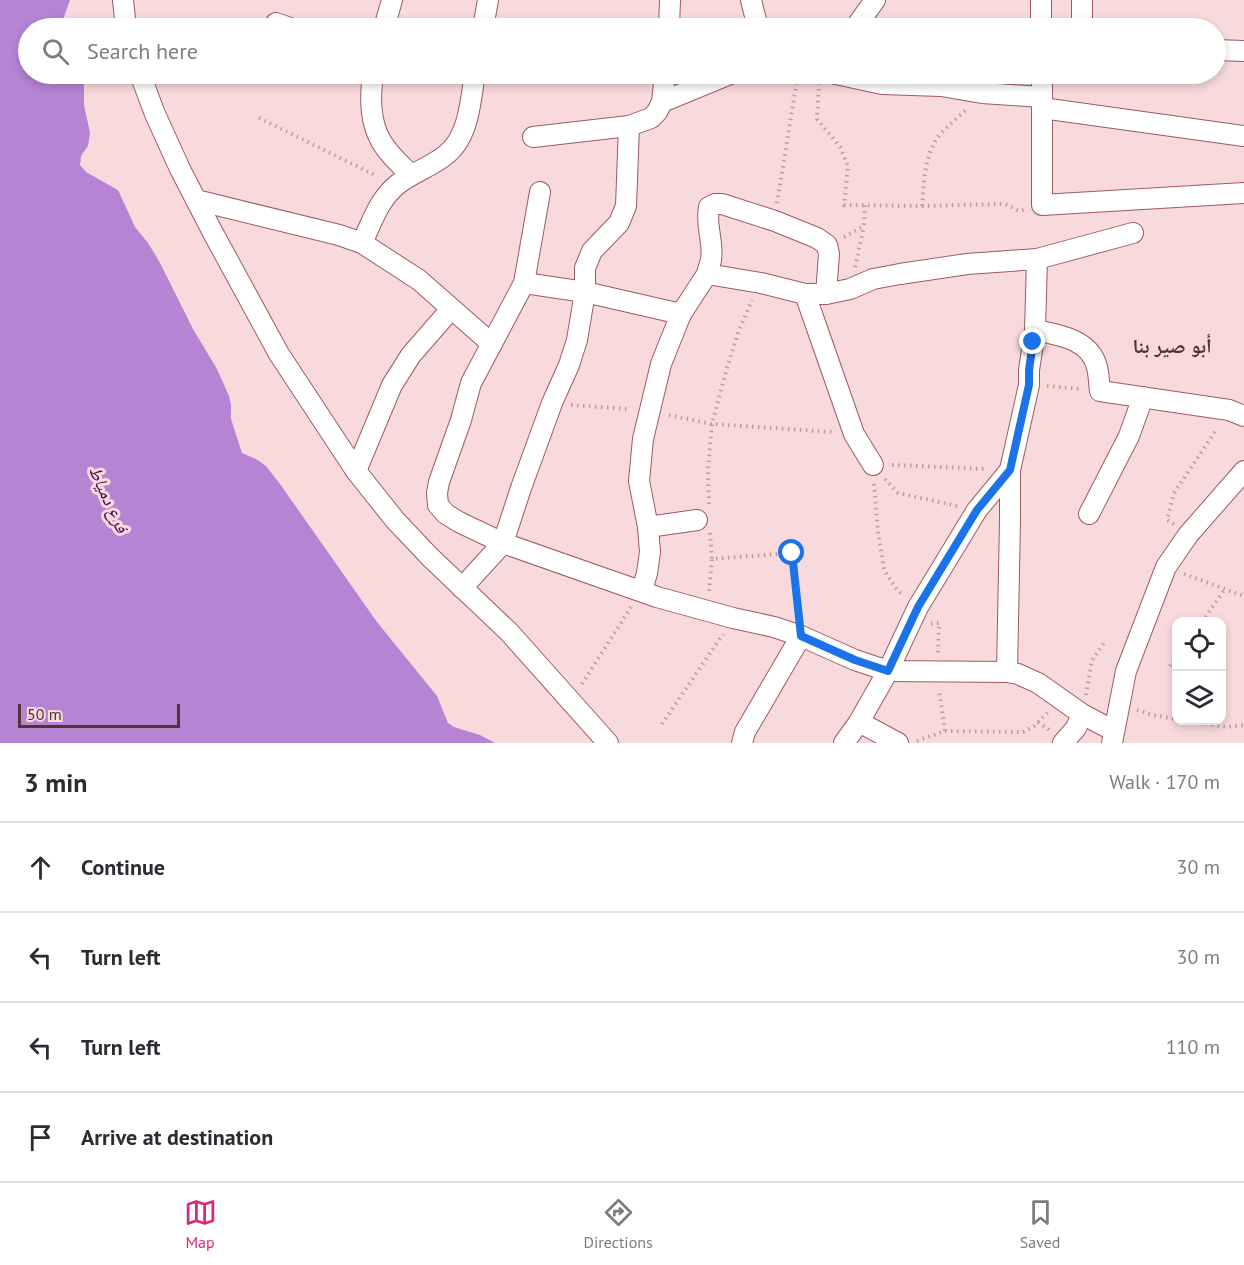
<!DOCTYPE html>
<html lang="en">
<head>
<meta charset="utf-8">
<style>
	body { margin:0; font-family:"PT Sans","Noto Naskh Arabic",sans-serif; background:#f2f2f3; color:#2b2b33 }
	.controls { position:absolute; right:18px; bottom:18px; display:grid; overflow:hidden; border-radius:12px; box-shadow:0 3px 9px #0003 }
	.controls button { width:54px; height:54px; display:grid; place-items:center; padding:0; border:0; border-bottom:2px solid #e1e1e2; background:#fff; color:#2b2b33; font:30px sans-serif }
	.scale { position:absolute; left:18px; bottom:15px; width:162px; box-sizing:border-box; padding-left:6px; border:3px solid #513336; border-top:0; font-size:16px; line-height:21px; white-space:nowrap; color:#513336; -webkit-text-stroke:4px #f9dadc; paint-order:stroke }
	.stop { position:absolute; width:18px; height:18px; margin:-14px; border:4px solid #1a73e8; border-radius:50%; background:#fff }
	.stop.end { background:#1a73e8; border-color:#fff; box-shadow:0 2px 6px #0008 }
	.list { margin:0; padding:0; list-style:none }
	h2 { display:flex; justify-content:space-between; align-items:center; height:78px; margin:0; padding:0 24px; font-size:26px }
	h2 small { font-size:20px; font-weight:400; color:#7c7c81 }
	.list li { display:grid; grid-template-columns:39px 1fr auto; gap:18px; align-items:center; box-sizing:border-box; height:90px; padding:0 24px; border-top:2px solid #e1e1e2 }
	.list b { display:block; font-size:22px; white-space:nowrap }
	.list em { font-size:20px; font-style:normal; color:#7c7c81 }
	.icon { flex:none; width:33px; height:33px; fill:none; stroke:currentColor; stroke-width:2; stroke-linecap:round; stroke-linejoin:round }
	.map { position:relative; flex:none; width:1244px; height:743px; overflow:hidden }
	.search { position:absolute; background:#fff; box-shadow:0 3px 9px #0003; left:18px; right:18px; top:18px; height:66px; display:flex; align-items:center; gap:15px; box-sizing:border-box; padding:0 21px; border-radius:33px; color:#7c7c81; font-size:22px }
	.sheet { height:438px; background:#fff }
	nav { display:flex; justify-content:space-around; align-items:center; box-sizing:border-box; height:84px; border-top:2px solid #e1e1e2; background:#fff; font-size:16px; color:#7c7c81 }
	nav a { display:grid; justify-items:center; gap:3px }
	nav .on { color:#db2777 }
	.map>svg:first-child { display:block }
	.water { fill:#b684d3 }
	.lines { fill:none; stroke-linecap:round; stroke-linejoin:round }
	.minor-casing { stroke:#9d5a62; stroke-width:22 }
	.path { stroke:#bc9d9f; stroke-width:4; stroke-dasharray:1.5 4.5; stroke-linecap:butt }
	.minor { stroke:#fff; stroke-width:20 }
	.route { stroke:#1a73e8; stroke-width:8 }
	.labels { text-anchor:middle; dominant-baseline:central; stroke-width:6; stroke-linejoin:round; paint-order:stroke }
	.water-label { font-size:18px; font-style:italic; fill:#3e0b54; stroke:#f9dadc }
	.quarter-label { font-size:20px; font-weight:bold; fill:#513336; stroke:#f9dadc }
</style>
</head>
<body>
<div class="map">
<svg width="1244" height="743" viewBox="0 0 1244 743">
	<rect width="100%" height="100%" fill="#f9dadc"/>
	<polygon class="water" points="0,0 70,0 60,28 28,28 28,74 81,74 84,86 84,105 90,133 88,146 81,156 80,165 86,172 118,190 135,227 148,243 159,261 193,329 217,369 229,396 231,405 231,419 242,453 256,459 266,466 280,484 377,622 437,696 448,723 454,727 480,735 495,743 0,743"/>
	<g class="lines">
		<g class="minor-casing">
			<g id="minor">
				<polyline points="123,0 126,28"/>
				<polyline points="751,0 758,28"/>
				<polyline points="1041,0 1041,28"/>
				<polyline points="1082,0 1082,25 1085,28"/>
				<polyline points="276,23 290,28"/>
				<polyline points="384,28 392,0"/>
				<polyline points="483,28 488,0"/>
				<polyline points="669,28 670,0"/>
				<polyline points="855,28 875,0"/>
				<polyline points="1216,50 1244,51"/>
				<polyline points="140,74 155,114 180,169 212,231 279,354 356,471 395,520 430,557 509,632 608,743"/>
				<path d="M 373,74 C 370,95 369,119 380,139 C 387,153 400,164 411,175"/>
				<polyline points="836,74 882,84 941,86 982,93 1042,97"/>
				<polyline points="1042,74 1042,205 1244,193"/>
				<polyline points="662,102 730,74"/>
				<polyline points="1042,108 1244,136"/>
				<polyline points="533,137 629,126 651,118 657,112 662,102 665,74"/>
				<polyline points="540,192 524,283 471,383 461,420 439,482 437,493 438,505 446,514 459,522 503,543 657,597 733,618 774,627 801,636 855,660 888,671 1007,672 1010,520 1010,470 1029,385 1029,370 1035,330 1037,259"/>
				<polyline points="196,200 339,235 362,243 419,280 492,344"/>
				<path d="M 362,243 C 372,222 379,199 398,184 C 417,169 445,163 458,141 C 470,121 471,96 475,74"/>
				<path d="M 707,274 C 708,269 710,264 711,260 C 714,242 705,225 709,207 L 715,204 L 722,204 L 775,221 L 817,238 L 827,245 L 829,254 L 826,294"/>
				<polyline points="524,283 585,292 681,314"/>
				<polyline points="805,294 854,434 873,465"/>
				<path d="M 1035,330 C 1059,335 1090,339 1097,367 C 1099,375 1099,384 1100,391 L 1229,410 L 1244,416"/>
				<polyline points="356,471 392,385 411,355 451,309"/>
				<polyline points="1089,514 1129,436 1143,397"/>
				<polyline points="648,527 697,520"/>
				<polyline points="462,588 503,543 521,488 552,403 569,365 577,340 585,292 585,268 592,251 619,223 626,206 629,126"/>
				<polyline points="642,591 647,573 650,552 648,527 639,481 643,439 661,364 681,314 707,274 761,283 805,294 826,294 850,289 873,279 900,274 967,264 1037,259 1133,233"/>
				<polyline points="1007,672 1018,674 1038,683 1082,714 1114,731"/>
				<polyline points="859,722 898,743"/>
				<polyline points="742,743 745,732 801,636"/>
				<polyline points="844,743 859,722 888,671 918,607 977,510 1010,470"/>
				<polyline points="1063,743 1076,728 1082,714"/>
				<polyline points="1112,743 1126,671 1166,567 1188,535 1244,471"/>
			</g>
		</g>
		<g class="path">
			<polyline points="819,83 817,119 840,147 848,166 844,205 922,206 1005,204 1019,211 1024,210"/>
			<polyline points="259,118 377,176"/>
			<polyline points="777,203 798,74"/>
			<path d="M 922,206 C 924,184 924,159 936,140 C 944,128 957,119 967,109"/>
			<polyline points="844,237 864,226 865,205"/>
			<polyline points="855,267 864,226"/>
			<polyline points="1047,386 1081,389"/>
			<polyline points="571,405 629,409"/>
			<polyline points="669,415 712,424 832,432"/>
			<polyline points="892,465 986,469"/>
			<polyline points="885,479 898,493 957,506"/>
			<polyline points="874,484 878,531 884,570 897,590 903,595"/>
			<polyline points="709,504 708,470 712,424 727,368 738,333 752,300"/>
			<polyline points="1174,524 1167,520 1174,493 1217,429"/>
			<polyline points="710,533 712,559 792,553 799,615"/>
			<polyline points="1184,574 1244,596"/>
			<polyline points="709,591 712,559"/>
			<polyline points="1202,622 1225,589"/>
			<polyline points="931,624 939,623 938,653"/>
			<polyline points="1170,666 1176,657"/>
			<polyline points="582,684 631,607"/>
			<polyline points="1086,695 1092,660 1106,640"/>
			<polyline points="1137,710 1152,715 1176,719"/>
			<polyline points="1188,720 1226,727 1244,725"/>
			<polyline points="1038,722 1051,731"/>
			<polyline points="662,724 723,634"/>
			<polyline points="945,731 1023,732 1034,726 1048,712"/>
			<polyline points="917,741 945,731 939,690"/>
		</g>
		<use href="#minor" class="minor"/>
	</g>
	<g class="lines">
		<polyline class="route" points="792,553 801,636 855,660 888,671 918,607 977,510 1010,470 1029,385 1029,370 1033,342"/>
	</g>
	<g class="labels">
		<g class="water-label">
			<text transform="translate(109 499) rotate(66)">فرع دمياط</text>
		</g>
		<g class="quarter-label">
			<text x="1172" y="346">أبو صير بنا</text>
		</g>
	</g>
</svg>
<div class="controls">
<button><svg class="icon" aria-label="locate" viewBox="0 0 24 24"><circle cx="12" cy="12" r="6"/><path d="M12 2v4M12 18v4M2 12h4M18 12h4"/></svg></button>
<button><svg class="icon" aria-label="layers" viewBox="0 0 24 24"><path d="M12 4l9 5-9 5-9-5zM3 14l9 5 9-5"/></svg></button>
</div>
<div class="scale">50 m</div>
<div class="stop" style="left:792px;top:553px"></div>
<div class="stop end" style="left:1033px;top:342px"></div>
<div class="search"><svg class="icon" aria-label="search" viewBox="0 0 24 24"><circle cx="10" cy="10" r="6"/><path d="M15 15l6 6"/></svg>Search here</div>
</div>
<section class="sheet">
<h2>3 min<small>Walk · 170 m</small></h2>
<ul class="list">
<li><svg class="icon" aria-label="ahead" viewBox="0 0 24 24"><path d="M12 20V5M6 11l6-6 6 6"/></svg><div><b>Continue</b></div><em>30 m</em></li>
<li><svg class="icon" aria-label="left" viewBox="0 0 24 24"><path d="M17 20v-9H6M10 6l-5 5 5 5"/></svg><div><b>Turn left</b></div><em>30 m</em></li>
<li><svg class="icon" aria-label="left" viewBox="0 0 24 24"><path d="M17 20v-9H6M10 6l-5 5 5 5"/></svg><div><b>Turn left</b></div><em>110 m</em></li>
<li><svg class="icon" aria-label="arrive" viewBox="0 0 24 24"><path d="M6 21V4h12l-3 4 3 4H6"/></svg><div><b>Arrive at destination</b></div></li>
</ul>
</section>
<nav>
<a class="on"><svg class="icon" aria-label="map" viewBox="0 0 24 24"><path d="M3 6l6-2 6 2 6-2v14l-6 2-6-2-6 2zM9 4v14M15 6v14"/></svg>Map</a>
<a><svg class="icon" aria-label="directions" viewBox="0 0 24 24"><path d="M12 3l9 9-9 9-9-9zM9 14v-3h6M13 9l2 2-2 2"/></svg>Directions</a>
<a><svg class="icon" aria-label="saved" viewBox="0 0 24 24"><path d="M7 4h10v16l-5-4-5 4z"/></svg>Saved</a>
</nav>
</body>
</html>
